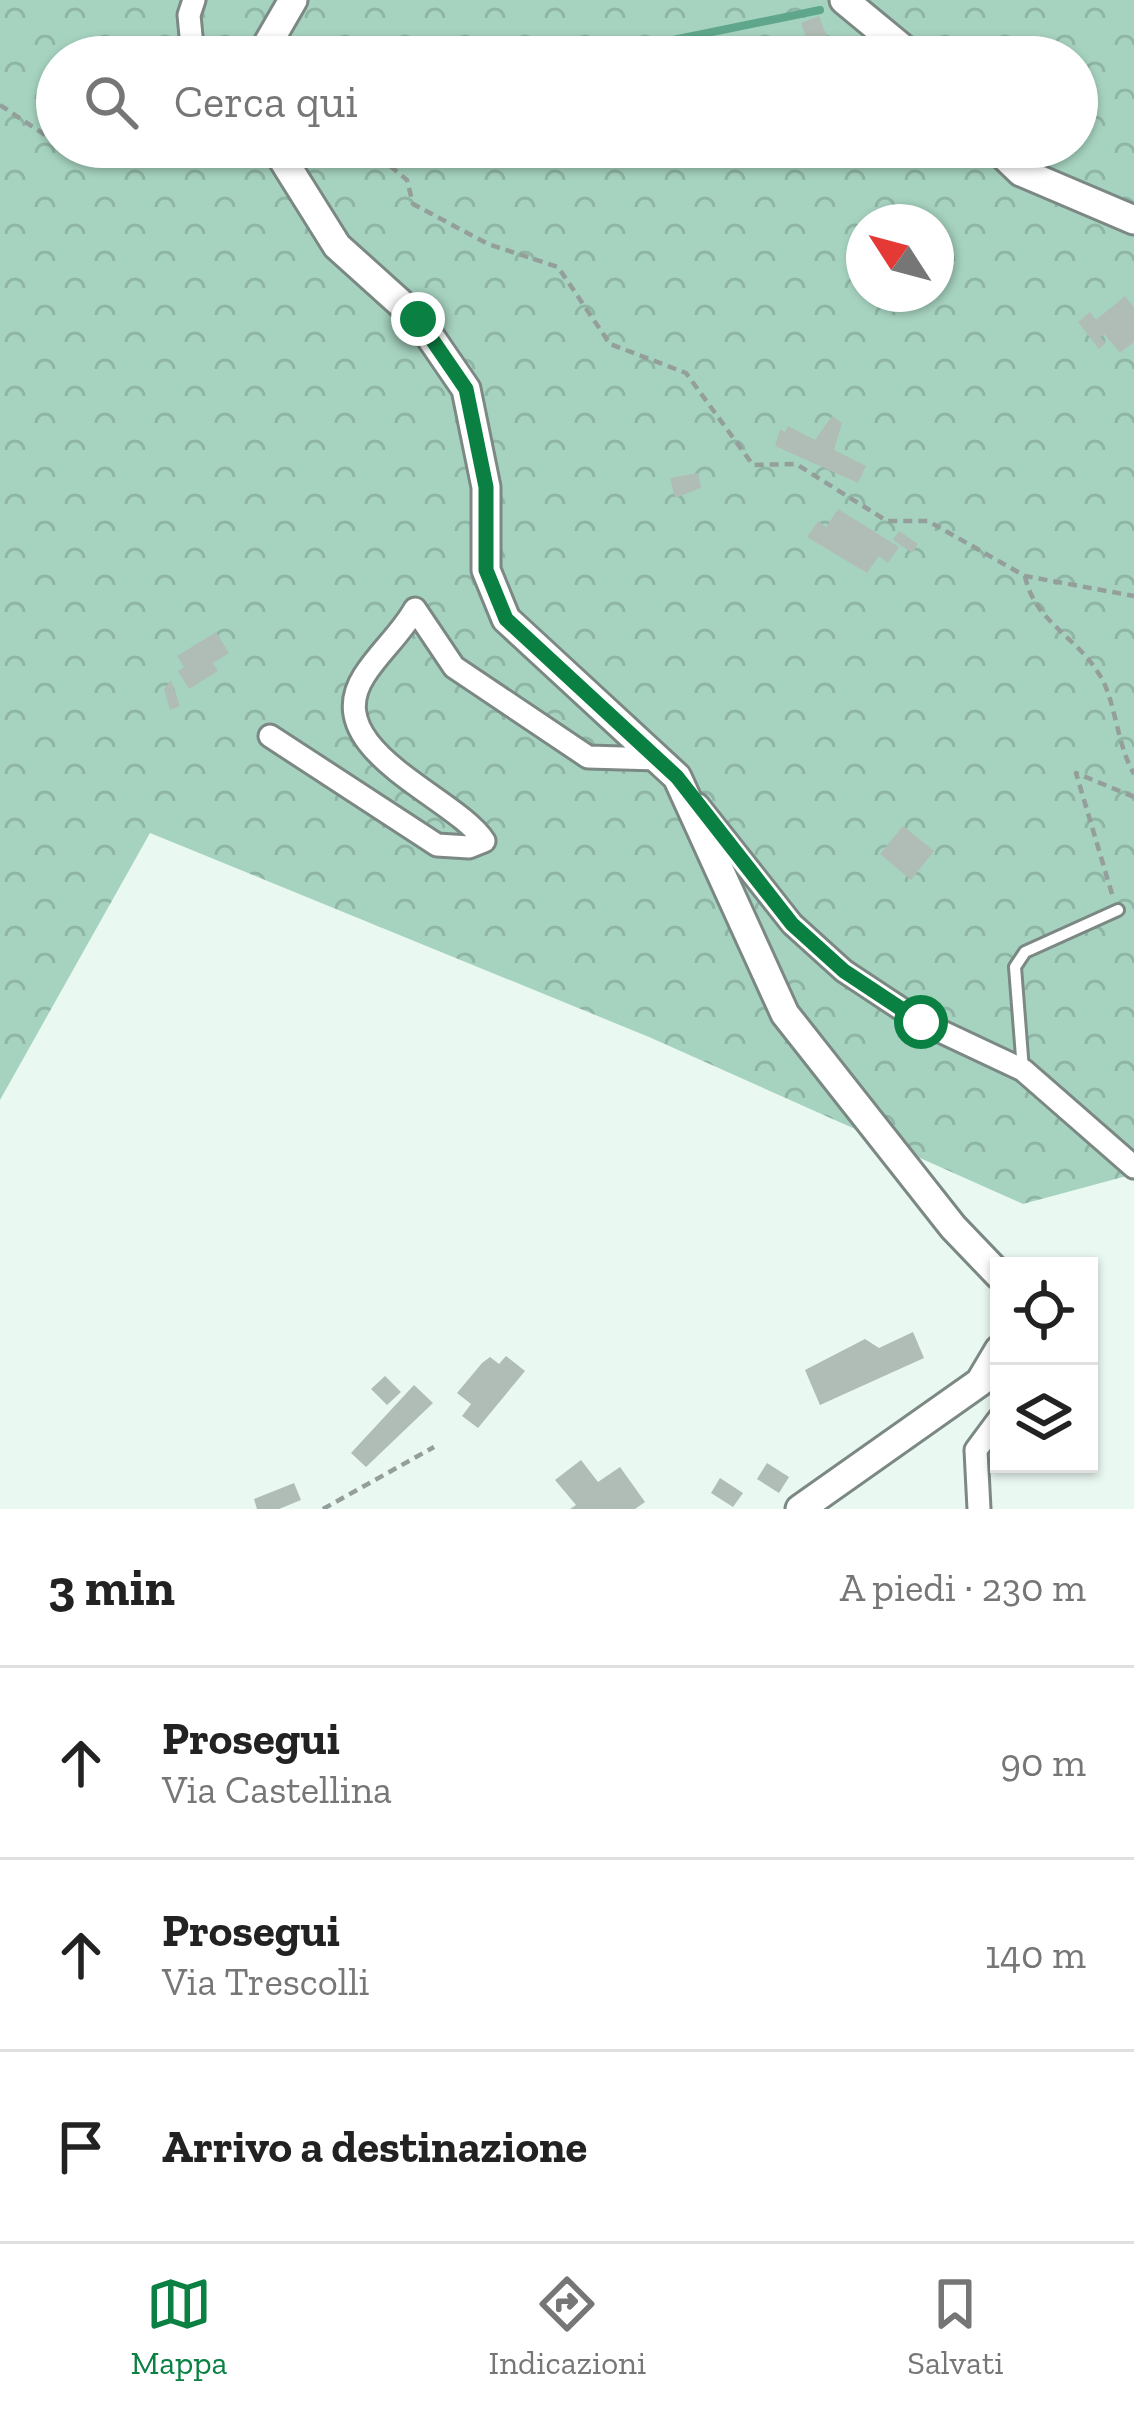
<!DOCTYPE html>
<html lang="it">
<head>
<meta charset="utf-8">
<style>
	body { margin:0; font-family:"Zilla Slab",serif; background:#f2f2f2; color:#222 }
	.controls { position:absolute; right:36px; bottom:36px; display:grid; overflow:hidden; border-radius:0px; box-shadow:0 3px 9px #0004 }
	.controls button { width:108px; height:108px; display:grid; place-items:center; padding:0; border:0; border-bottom:3px solid #e0e0e0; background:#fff; color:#222; font:60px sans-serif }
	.compass { position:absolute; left:846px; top:204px; width:108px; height:108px; border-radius:50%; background:#fff; box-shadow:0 3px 9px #0004; rotate:306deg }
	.stop { position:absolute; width:36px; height:36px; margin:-27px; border:9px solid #0b8043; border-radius:50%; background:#fff }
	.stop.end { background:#0b8043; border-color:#fff; box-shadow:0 3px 12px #0008 }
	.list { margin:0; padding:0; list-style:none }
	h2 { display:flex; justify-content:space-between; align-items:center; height:156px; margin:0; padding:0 48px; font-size:51px }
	h2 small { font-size:39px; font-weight:400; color:#767676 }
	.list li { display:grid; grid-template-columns:78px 1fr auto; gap:36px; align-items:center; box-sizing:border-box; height:192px; padding:0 48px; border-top:3px solid #e0e0e0 }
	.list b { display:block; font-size:45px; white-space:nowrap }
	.list p { margin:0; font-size:39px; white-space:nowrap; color:#767676 }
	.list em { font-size:39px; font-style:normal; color:#767676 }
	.icon { flex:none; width:66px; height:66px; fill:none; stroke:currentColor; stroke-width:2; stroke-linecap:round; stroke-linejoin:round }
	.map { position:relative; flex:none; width:1134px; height:1509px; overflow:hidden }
	.search { position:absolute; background:#fff; box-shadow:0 3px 9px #0004; left:36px; right:36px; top:36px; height:132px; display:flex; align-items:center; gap:30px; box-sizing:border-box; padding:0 42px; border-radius:66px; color:#767676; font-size:45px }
	.sheet { height:732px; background:#fff }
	nav { display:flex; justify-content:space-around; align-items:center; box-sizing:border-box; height:168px; border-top:3px solid #e0e0e0; background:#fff; font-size:33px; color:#767676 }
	nav a { display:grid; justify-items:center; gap:6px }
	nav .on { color:#0b8043 }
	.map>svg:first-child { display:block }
	.forest { fill:url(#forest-crowns); fill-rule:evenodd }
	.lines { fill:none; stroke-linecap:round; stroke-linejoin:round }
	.stream { stroke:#5fa78c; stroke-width:8 }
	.building { fill:#b0bdb7 }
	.service-casing { stroke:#7b8883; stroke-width:16 }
	.minor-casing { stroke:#7b8883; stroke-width:27 }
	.tertiary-casing { stroke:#7b8883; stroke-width:33 }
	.path { stroke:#949e9a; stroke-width:4.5; stroke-dasharray:9 6; stroke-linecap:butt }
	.service { stroke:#fff; stroke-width:10 }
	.minor { stroke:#fff; stroke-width:21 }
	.tertiary { stroke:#fff; stroke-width:27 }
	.route { stroke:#0b8043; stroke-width:15 }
</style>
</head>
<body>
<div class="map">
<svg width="1134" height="1509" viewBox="0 0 1134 1509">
	<defs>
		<pattern id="forest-crowns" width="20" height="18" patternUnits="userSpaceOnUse" patternTransform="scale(3)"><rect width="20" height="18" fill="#a6d3c0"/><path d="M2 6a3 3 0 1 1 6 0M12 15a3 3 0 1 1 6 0" fill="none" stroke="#8fb5a5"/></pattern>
	</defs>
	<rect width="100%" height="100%" fill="#eaf8f2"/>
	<path class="forest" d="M 0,0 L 1134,0 L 1134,1174 L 1023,1204 L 649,1037 L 150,833 L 0,1100 ZM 57,57 L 1077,57 L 1077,147 L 57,147 ZM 864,222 L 936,222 L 936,294 L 864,294 Z"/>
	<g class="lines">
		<polyline class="stream" points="590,57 820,10"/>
	</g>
	<g class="building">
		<polygon points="819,16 827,37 808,43 801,23"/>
		<polygon points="1125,296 1134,307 1134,342 1120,353 1104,334 1100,337 1106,343 1099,349 1078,322 1090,312 1096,320"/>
		<polygon points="832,416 842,423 834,450 866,466 858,483 775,446 780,429 785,432 788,426 815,440"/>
		<polygon points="698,473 701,488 675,498 670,478"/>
		<polygon points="838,509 899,547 888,563 879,556 867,573 807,537 818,521 826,527"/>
		<polygon points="899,531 918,544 912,553 893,540"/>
		<polygon points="216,632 229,653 213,663 218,671 189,689 178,671 184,667 177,656"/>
		<polygon points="171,680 180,706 170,710 164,689"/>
		<polygon points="903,826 934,851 911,880 880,854"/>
		<polygon points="913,1332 924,1358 820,1405 805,1370 865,1339 879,1348"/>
		<polygon points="506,1356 525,1371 478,1428 462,1416 471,1404 457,1393 482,1363 490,1357 499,1364"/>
		<polygon points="385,1376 401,1392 387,1405 371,1389"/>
		<polygon points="414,1385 433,1403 366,1467 351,1453"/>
		<polygon points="581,1460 598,1482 620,1467 645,1502 635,1509 570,1509 576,1505 555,1480"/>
		<polygon points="767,1463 789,1477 779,1493 757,1479"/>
		<polygon points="720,1478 743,1493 733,1507 711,1493"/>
		<polygon points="294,1483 301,1500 279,1509 257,1509 254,1499"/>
	</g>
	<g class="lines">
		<g class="service-casing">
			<polyline id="service" points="1023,1070 1015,967 1025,952 1118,910"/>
		</g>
		<g class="minor-casing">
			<g id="minor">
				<polyline points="193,57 189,15 194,0"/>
				<path d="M 270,736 L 437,845 L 469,847 L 484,841 C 455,796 317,750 364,676 C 379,652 401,634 415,609 L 454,667 L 588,757 L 657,759"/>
				<polyline points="698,805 792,924 844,971 921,1022 1023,1070 1134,1167"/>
				<polyline points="979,1509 976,1450 999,1419"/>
			</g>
		</g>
		<g class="tertiary-casing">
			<g id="tertiary">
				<polyline points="844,0 913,57"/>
				<polyline points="260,57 293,0"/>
				<polyline points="275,147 337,246 418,319 466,389 486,487 486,570 506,619 677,777 785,1014 953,1227 999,1275"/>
				<polyline points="995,147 1021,172 1134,220"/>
				<polyline points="800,1509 980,1382 999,1350"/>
			</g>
		</g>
		<g class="path">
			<polyline points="0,105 57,143"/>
			<polyline points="67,147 79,152 91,147"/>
			<polyline points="367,147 407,180 413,204 488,244 558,267 610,344 686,373 753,465 796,464 887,521 928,521 1025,576 1134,596"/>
			<path d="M 1025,576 C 1034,621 1076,636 1099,674 C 1116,700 1116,743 1134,774"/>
			<polyline points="1112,894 1076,773 1134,797"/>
			<polyline points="323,1509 434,1447"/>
		</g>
		<use href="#service" class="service"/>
		<use href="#minor" class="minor"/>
		<use href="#tertiary" class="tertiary"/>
	</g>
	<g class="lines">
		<polyline class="route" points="418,319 466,389 486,487 486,570 506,619 677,777 792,924 844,971 921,1022"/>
	</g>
</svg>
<div class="controls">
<button><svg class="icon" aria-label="locate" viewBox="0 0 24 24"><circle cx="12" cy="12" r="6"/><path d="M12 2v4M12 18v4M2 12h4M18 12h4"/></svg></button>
<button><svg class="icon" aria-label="layers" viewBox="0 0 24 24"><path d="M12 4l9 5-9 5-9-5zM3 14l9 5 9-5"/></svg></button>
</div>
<svg class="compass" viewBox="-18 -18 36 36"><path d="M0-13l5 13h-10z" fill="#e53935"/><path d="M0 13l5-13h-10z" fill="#767676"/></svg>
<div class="stop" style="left:921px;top:1022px"></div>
<div class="stop end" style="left:418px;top:319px"></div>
<div class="search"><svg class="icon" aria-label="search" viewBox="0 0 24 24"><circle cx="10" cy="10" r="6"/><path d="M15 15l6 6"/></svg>Cerca qui</div>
</div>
<section class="sheet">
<h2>3 min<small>A piedi · 230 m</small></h2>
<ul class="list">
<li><svg class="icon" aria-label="ahead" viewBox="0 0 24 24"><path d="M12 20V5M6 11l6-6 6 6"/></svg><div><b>Prosegui</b><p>Via Castellina</p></div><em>90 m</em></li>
<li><svg class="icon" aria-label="ahead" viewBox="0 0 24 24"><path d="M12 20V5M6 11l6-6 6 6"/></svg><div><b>Prosegui</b><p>Via Trescolli</p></div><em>140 m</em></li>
<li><svg class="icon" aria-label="arrive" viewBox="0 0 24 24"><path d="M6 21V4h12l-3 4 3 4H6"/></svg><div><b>Arrivo a destinazione</b></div></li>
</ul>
</section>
<nav>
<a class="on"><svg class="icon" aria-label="map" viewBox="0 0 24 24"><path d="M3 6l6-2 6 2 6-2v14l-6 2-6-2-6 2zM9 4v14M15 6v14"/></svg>Mappa</a>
<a><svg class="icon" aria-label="directions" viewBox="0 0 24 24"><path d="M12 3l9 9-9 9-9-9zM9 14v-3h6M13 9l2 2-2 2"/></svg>Indicazioni</a>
<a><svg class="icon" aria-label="saved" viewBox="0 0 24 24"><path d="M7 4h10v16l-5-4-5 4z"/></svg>Salvati</a>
</nav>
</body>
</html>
